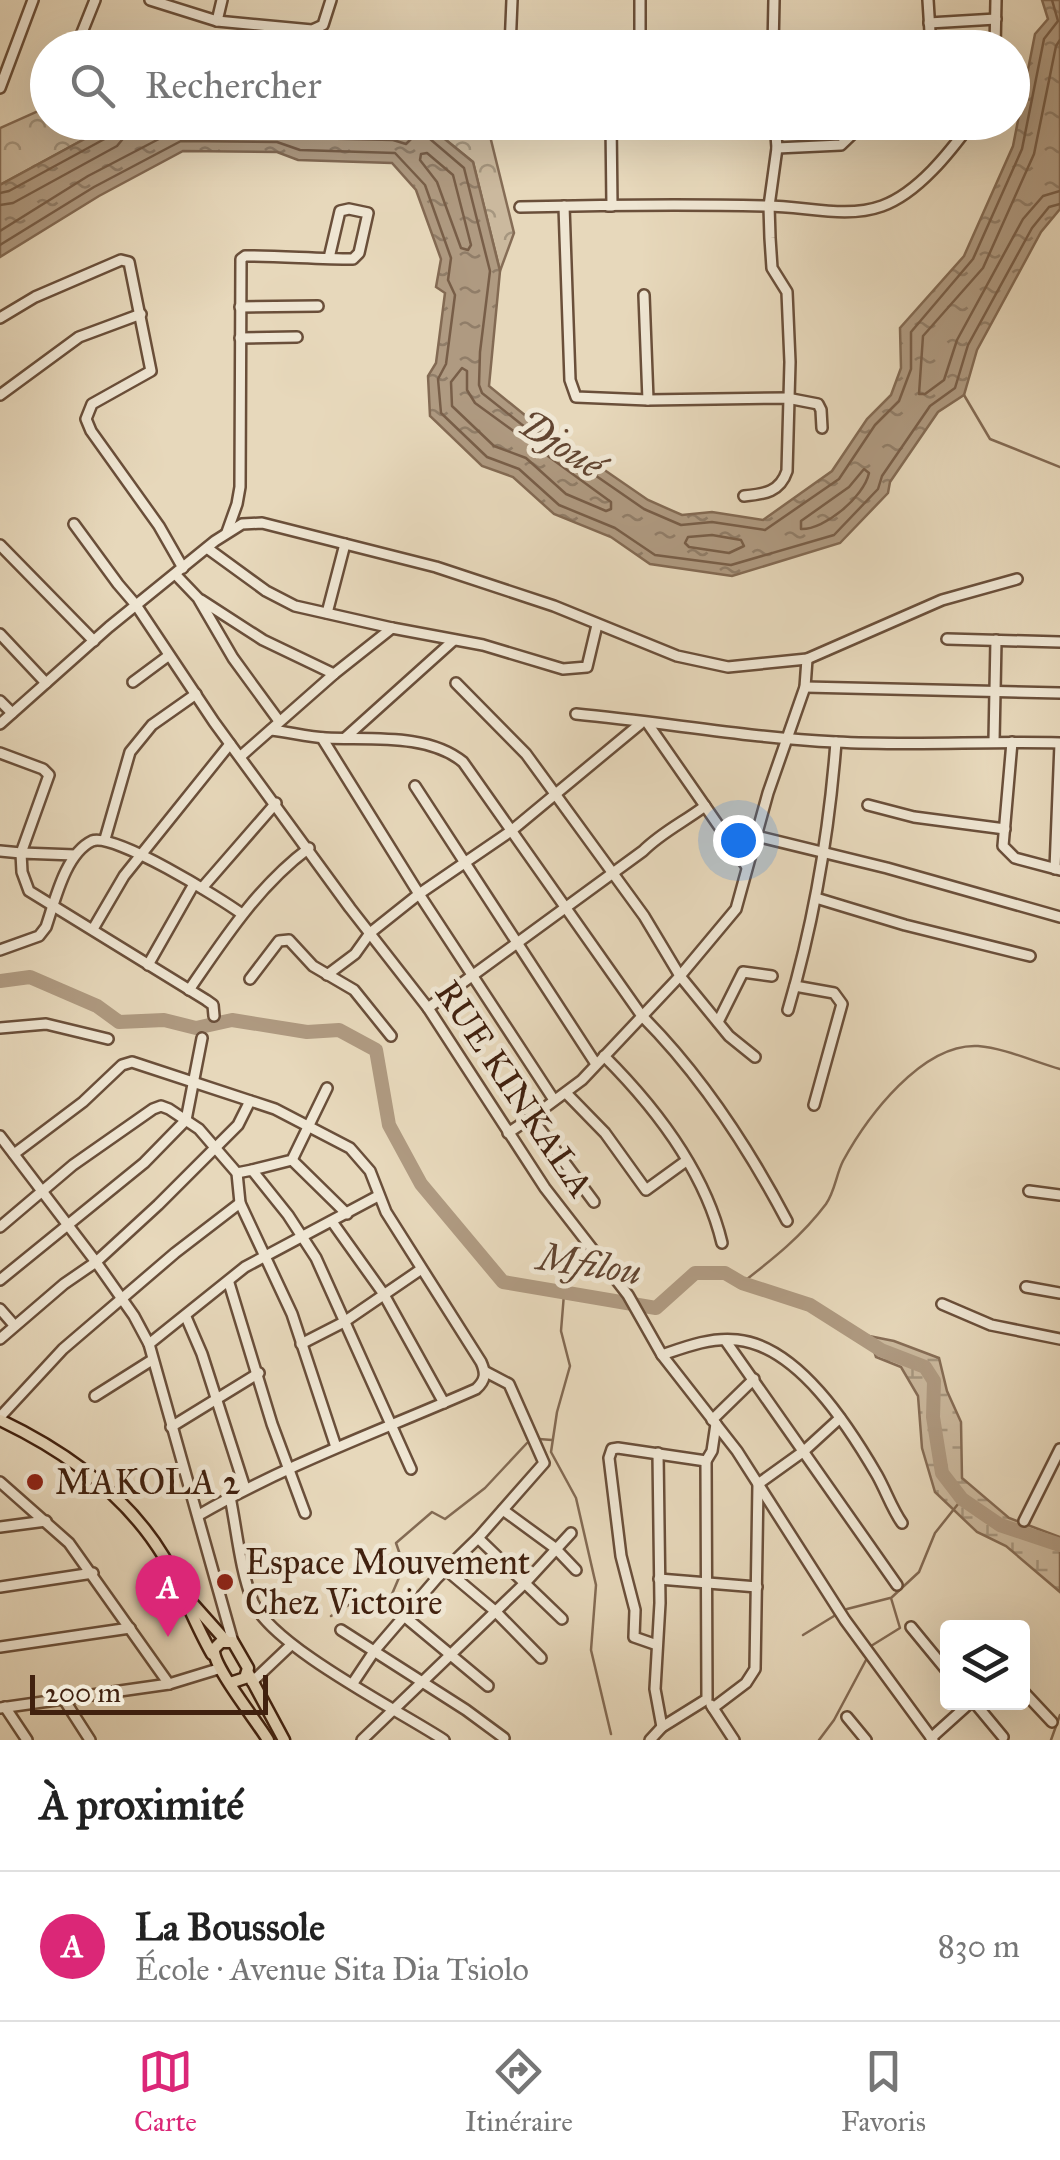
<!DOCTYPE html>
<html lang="fr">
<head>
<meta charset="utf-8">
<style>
	body { margin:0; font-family:"IM FELL Great Primer",serif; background:#f2f2f2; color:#222 }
	.controls { position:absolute; right:30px; bottom:30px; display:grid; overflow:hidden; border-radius:10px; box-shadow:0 10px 40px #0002 }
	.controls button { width:90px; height:90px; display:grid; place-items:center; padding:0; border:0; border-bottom:2px solid #e0e0e0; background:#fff; color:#222; font:50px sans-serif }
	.scale { position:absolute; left:30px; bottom:25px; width:238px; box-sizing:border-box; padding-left:10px; border:5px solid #41210f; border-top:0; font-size:28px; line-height:35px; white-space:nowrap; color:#41210f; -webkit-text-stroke:8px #efe6d3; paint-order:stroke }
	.you { position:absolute; left:738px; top:840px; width:35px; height:35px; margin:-25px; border:8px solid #fff; border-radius:50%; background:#1a73e8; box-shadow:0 0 0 15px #1a73e833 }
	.badge { display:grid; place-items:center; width:65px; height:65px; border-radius:50%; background:#db2777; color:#fff; font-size:32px; font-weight:700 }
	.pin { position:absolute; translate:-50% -82px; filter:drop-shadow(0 2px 5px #0008) }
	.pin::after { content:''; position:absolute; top:52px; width:35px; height:30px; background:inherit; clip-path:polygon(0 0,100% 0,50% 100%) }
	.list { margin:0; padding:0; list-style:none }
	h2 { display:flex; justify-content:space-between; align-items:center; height:130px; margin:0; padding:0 40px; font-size:42px }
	h2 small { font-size:32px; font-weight:400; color:#767676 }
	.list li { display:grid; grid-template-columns:65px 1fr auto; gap:30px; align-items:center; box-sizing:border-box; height:150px; padding:0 40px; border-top:2px solid #e0e0e0 }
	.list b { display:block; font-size:38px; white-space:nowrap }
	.list p { margin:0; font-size:32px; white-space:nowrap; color:#767676 }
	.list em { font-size:32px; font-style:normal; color:#767676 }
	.icon { flex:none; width:55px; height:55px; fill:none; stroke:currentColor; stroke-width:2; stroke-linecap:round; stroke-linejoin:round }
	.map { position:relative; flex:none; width:1060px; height:1740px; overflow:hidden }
	.search { position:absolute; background:#fff; box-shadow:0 10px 40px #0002; left:30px; right:30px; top:30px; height:110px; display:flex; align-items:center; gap:25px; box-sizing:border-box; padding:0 35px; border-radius:55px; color:#767676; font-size:38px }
	.sheet { height:280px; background:#fff }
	nav { display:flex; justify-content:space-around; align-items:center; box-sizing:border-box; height:140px; border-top:2px solid #e0e0e0; background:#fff; font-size:28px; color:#767676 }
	nav a { display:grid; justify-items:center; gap:5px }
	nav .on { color:#db2777 }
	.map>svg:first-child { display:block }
	.forest { fill:url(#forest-crowns); stroke:#866d56; stroke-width:2.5 }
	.wetland { fill:url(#wetland-marsh); stroke:#866d56; stroke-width:2.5 }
	.water { fill:url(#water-ripples); stroke:#836a53; stroke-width:2.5 }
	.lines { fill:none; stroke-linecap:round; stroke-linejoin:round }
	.shore { stroke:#785e48; stroke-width:2.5 }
	.stream { stroke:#836a53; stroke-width:2.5 }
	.river { stroke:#af9a81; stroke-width:14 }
	.minor-casing { stroke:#6a4f3a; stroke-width:14 }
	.major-casing { stroke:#41210f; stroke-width:15 }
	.minor { stroke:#efe6d3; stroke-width:9 }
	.major { stroke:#e7d8bb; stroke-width:10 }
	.poi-dot { fill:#8f2418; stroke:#efe6d3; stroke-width:4 }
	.labels { text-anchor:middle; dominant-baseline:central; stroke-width:10; stroke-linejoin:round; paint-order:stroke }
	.street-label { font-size:35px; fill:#41210f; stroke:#efe6d3 }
	.poi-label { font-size:35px; fill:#41210f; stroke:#efe6d3; text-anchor:start }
	.water-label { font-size:38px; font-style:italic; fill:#624531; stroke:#efe6d3 }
</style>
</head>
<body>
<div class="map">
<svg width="1060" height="1740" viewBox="0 0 1060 1740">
	<defs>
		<pattern id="forest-crowns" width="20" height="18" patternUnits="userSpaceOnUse" patternTransform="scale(2.5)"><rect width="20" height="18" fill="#cbb99e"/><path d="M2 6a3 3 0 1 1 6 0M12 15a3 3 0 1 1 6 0" fill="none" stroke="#a6967f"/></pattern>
		<pattern id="wetland-marsh" width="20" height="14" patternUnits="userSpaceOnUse" patternTransform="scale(2.5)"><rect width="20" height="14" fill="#cbb99e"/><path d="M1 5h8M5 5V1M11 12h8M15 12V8" fill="none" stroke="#a6967f"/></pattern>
		<pattern id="water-ripples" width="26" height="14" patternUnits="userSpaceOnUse" patternTransform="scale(2.5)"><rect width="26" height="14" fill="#af9a81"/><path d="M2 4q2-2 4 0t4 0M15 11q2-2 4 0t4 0" fill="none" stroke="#907d68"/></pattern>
	</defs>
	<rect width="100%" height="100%" fill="#e7d8bb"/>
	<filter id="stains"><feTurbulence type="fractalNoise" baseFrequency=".002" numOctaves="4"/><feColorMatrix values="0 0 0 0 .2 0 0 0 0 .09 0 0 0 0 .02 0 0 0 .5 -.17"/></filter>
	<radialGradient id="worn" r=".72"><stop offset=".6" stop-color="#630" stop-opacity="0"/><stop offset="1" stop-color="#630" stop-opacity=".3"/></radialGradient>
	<g class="forest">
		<polygon points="47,107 48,122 114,123 0,185 0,128"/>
		<polygon points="425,123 474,123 490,136 514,233 500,271 473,162"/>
	</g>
	<polygon class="wetland" points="869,1336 894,1341 939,1358 947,1391 961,1422 962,1478 1009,1518 1060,1537 1060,1592 1006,1546 977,1532 935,1492 922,1448 918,1396 901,1367 876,1357"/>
	<polygon class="water" points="1042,0 1060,0 1060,209 1041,232 977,350 964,395 938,412 890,482 888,493 840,543 732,576 650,564 611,537 554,514 513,477 482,466 430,416 428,376 436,363 445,293 436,287 441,259 416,190 392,163 298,160 277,152 183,151 99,196 0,257 0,185 114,123 425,123 473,162 500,271 489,386 526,416 648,500 682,515 712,512 763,520 832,471 867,419 891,395 901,368 900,328 964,256 1013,146 1035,34 1048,19"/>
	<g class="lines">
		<g class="shore">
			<polyline points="1060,40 1056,46 1034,154 983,268 923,336 919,394 925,394 944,380 957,340 1023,219 1043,196 1060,191"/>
			<polyline points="420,122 423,133 464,168 490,271 480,352 479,385 482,393 521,424 644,509 681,525 712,522 765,530 839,479 875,425 899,401 911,369 911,332 973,259 1022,149 1044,39 1058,21 1052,0"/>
			<polygon points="421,154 427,153 453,175 471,245 468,250 461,248 437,182 420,160"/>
			<polyline points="0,193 9,191 110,136 116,122"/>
			<polyline points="0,205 13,203 117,146 126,135 128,122"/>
			<polyline points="0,231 88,176 178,129 278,129 303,138 393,140 406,144 411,139 407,122"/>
			<polyline points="0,245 94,187 181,141 277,142 300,150 395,153 425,185 451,258 448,280 455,295 446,364 438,379 441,413 487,457 519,469 559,505 615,528 655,555 731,565 834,535 878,489 882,476 930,406 955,388 968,345 1032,228 1049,207 1060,204"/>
			<polygon points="462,368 467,371 467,390 475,403 611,502 611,509 606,511 566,494 526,458 494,446 452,406 451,382"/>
			<path d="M 864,469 L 869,473 C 864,497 824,530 801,529 L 801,521 L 849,487 Z"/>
			<polygon points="712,535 741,540 744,546 729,553 689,547 685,543 688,537"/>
		</g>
		<g class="stream">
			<polyline points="964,395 990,439 1060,467"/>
			<path d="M 742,1283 C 774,1258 802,1236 826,1204 C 835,1191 836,1175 843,1161 C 867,1117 922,1043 978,1046 C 1004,1048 1035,1062 1060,1069"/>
			<polyline points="564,1294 561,1331 570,1366 557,1412 551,1452 576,1498 596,1585 591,1650 611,1734"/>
			<polyline points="539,1439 552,1440"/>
			<polyline points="847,1609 890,1598"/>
			<polyline points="331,1616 360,1598 373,1607 389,1601 404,1566 396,1543 432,1512 445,1519 485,1488 527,1443"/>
			<polyline points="803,1635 834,1616"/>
			<polyline points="871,1646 900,1628 891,1598 919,1572 935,1533 962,1499"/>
			<polyline points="819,1740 834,1720 866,1660"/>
			<polyline points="1051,1740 1060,1715"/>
		</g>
		<polyline class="river" points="0,981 30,977 97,1006 119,1022 164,1020 196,1028 232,1020 307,1032 339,1030 376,1050 389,1125 421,1184 503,1282 656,1308 695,1273 725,1273 742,1283 810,1305 881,1350 925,1367 934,1381 933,1417 942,1473 962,1499 1000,1525 1060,1545"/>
		<g class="minor-casing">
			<g id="minor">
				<polyline points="150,0 217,21 312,30 323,25 331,0"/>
				<polyline points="640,0 640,48"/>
				<polyline points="928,0 931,48"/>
				<polyline points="217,21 222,0"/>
				<polyline points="929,23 996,19"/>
				<polyline points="77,45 95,0"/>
				<polyline points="510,48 512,0"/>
				<polyline points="773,48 774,0"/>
				<polyline points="995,48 996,0"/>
				<polyline points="0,88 33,0"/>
				<polyline points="646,122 775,123"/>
				<polyline points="777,148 841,145 865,122"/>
				<polyline points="564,206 570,380 576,397 648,400 787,398 818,404 821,410 822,428"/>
				<polyline points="608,206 612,206 611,122"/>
				<path d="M 520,207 C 602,205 685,204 767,206 C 805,206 846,219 882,206 C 918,193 950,152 972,122"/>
				<polyline points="644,295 648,400"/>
				<polyline points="240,307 318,306"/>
				<polyline points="0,318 35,297 121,260 129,262 151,371 92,404 86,419 91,431 159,526 183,568"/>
				<polyline points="240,338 297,337"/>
				<polyline points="0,395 79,337 141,314"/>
				<path d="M 744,496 C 765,494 780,492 787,471 L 790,362 L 787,292 L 772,268 L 770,238 L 769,206 L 777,148 L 775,122"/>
				<polyline points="74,524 118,584 136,605 214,722 350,908 428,1008 545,1188 628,1295 662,1355 737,1451 845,1620 933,1740"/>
				<path d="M 227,532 L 237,504 L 240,487 L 241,259 L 245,256 C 281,256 317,259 353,259 L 359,253 L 368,213 L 349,209 L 340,211 L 329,258"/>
				<polyline points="0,545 94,641"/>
				<polyline points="207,548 266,591 295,606 392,628"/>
				<polyline points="176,575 198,598 233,658 279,721"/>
				<polyline points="201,600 263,640 334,674"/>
				<polyline points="327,613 345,544"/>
				<polyline points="0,634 46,683"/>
				<polyline points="947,639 1060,642"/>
				<polyline points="133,682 168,656"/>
				<polyline points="456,683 526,754 644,916 680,976 729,1036 755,1057"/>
				<polyline points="805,687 1060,693"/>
				<polyline points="0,701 12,713"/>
				<path d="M 576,714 C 663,722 749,738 836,742 C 911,746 986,741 1060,743"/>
				<polyline points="0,724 109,627 215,541 242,524 262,523 436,567 554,606 677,656 728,667 807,659 942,600 1017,579"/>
				<polyline points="648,724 705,806"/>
				<path d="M 271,730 C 289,732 308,737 326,738 C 369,740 428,733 463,762 L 642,1016 C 700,1074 749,1149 787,1221"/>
				<polyline points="322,738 419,894 554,1100"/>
				<polyline points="345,738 454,640"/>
				<polyline points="994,741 996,640"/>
				<polyline points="1012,742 1003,846 1015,858 1060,870"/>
				<polyline points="0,753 43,769 49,775 21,853 0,851"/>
				<polyline points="241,756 334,674 392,628 483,645 563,669 587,667 597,625"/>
				<polyline points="415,786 596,1064"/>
				<polyline points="868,805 914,817 1005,829"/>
				<polyline points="756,836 887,868 1060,917"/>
				<polyline points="105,839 130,752 152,725 196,694"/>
				<polyline points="75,855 21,853 22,872 29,891 206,1000 213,1005 214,1016"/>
				<polyline points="1055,869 1060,744"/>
				<polyline points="202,888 276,803"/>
				<polyline points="816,898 905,925 1030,956"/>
				<polyline points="93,929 124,876 230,744"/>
				<path d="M 0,950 L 39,936 L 46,927 C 55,901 65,854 92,841 C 114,832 220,898 242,914"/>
				<polyline points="148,965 194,884"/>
				<polyline points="327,975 355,954 370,933 419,894 511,831 640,724"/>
				<polyline points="250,979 279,941 289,940 313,966 354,990 391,1036"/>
				<polyline points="795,986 834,993 842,1004 814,1105"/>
				<path d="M 189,990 C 224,939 258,886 309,848"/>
				<path d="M 428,1008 L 643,851 C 662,832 684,822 705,806 L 747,867"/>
				<path d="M 788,1010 C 814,922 829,834 836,742"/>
				<polyline points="718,1022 743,972 772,976"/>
				<polyline points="0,1028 46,1024 108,1039"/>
				<path d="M 604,1056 C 655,1107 705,1172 722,1243"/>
				<polyline points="566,1093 605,1133 646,1190 686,1161"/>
				<polyline points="533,1120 594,1202"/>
				<polyline points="508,1133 526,1121 533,1120 543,1109 582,1080 680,976 736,909 768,793 805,687 807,659"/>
				<polyline points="0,1136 96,1262 134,1316 149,1344 233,1642"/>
				<path d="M 14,1154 L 83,1102 L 122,1065 L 132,1062 L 275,1109 L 350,1148 L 370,1171 L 386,1212 L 481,1362 C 486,1373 486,1380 476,1389 C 383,1430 287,1464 199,1515"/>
				<polyline points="292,1160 347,1214"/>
				<polyline points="252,1170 292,1160 327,1088"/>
				<polyline points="237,1173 252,1170 288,1215 316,1258 411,1469"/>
				<polyline points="1029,1191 1060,1195"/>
				<polyline points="333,1223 383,1293 444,1403"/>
				<polyline points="0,1227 73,1165 153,1109 161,1106 169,1109 199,1129 237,1173 240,1203 292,1314 336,1447"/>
				<polyline points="0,1280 144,1163 186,1120 202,1038"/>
				<polyline points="229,1283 272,1424 305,1513"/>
				<polyline points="1026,1287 1060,1293"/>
				<polyline points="942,1304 991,1325 1060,1339"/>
				<polyline points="0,1309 14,1325"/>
				<polyline points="186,1317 202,1354 245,1488"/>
				<polyline points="0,1339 64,1284 96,1262 158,1205 238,1125 250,1101"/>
				<polyline points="725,1340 897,1585"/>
				<polyline points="149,1344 245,1267 378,1196"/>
				<polyline points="301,1344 344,1322 420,1270"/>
				<path d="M 662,1355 C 685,1347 711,1337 737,1340 C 798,1346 849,1427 877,1475 C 886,1491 892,1509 902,1523"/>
				<polyline points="95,1396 152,1360"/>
				<polyline points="0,1417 63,1349 175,1253 240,1203"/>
				<polyline points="712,1420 754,1379"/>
				<polyline points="171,1427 259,1373"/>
				<polyline points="658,1453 660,1603 655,1689 662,1727"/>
				<polyline points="0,1482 69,1543 169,1684"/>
				<path d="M 230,1497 C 237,1531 240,1570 253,1602 C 273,1647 398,1710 444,1740"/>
				<polyline points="503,1510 555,1548 576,1570"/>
				<polyline points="1024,1521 1060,1449"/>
				<polyline points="0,1527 46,1521"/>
				<polyline points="478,1538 562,1619"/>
				<polyline points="445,1569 495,1611 541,1658"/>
				<polyline points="659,1579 757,1587"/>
				<polyline points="0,1587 93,1573"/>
				<polyline points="404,1616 488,1686"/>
				<polyline points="911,1627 948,1672"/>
				<polyline points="341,1630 466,1710 504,1738"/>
				<polyline points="657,1645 634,1637 635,1610 621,1556 609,1458 612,1449 618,1448 706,1461"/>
				<polyline points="0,1647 130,1628"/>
				<polyline points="252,1682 291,1645"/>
				<polyline points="353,1683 375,1650 437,1578 478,1538 544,1463 509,1384 486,1372"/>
				<polyline points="1022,1690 1052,1722"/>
				<polyline points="63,1698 90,1740"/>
				<polyline points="974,1702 1003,1737"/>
				<polyline points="711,1705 734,1740"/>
				<polyline points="5,1707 27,1740"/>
				<polyline points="0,1708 169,1684 218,1669"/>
				<polyline points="713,1708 746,1683 755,1669 758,1484 804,1451 840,1418"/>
				<polyline points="847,1717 866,1740"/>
				<polyline points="931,1738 971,1702"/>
				<polyline points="362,1740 525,1583 571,1533"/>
				<polyline points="650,1740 662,1727 707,1699 706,1461 712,1451 716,1424"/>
			</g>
		</g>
		<g class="major-casing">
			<g id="major">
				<path d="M 0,1420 C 65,1451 126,1494 164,1557 C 182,1588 194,1623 212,1654"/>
				<polyline points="193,1604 226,1641"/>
				<polyline points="248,1673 284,1740"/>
				<path d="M 230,1683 L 245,1678 L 248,1668 L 233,1642 L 221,1642 L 214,1649 C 212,1666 256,1720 268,1740"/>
			</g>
		</g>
		<use href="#minor" class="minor"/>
		<use href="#major" class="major"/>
	</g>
	<g class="poi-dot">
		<circle cx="35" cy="1482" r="10"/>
		<circle cx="225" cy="1582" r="10"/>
	</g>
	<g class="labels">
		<g class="street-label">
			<text transform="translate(514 1089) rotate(56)">RUE KINKALA</text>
		</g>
		<g class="poi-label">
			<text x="55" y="1482">MAKOLA 2</text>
			<text x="245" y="1562">Espace Mouvement<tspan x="245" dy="40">Chez Victoire</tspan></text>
		</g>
		<g class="water-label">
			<text transform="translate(561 444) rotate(33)">Djoué</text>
			<text transform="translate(590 1264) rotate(9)">Mfilou</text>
		</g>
	</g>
	<rect width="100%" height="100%" filter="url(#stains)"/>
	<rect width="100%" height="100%" fill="url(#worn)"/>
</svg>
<div class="controls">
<button><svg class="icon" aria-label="layers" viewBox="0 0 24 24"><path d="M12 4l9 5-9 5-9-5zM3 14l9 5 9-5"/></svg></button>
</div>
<div class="scale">200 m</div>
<div class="you"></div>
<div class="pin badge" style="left:168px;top:1637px">A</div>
<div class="search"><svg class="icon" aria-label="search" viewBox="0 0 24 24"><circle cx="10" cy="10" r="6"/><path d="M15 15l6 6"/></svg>Rechercher</div>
</div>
<section class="sheet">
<h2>À proximité<small></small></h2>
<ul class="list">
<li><span class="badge">A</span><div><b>La Boussole</b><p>École · Avenue Sita Dia Tsiolo</p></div><em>830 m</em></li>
</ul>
</section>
<nav>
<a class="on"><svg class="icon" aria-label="map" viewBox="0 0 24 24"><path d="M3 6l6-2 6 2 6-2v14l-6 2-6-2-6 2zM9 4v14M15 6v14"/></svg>Carte</a>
<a><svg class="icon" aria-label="directions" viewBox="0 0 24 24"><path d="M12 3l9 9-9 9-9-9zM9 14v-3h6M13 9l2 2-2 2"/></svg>Itinéraire</a>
<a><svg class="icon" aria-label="saved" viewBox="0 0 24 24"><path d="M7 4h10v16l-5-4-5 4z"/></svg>Favoris</a>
</nav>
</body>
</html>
